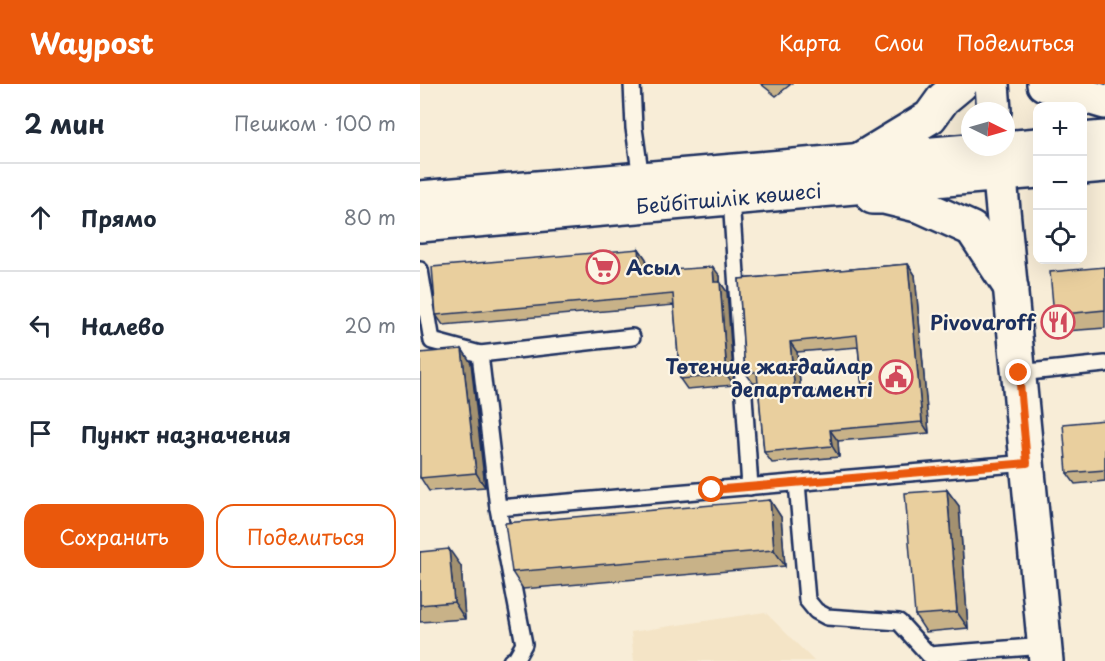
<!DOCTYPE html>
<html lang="ru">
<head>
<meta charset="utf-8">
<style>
	body { margin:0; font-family:"Playpen Sans",sans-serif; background:#f6f6f7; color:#1f2937 }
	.controls { position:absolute; right:18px; top:18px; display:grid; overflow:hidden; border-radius:12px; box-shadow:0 6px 24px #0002 }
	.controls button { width:54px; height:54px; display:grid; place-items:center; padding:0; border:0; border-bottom:2px solid #e0e1e3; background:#fff; color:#1f2937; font:30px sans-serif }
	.compass { position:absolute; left:541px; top:18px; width:54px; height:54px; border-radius:50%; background:#fff; box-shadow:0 6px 24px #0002; rotate:95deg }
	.stop { position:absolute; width:18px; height:18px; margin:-14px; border:4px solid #ea580c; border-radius:50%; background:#fff }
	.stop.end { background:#ea580c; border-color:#fff; box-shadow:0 2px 6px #0008 }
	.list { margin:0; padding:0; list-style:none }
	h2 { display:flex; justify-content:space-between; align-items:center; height:78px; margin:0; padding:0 24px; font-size:26px }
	h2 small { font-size:20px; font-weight:400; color:#747a83 }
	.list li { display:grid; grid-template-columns:39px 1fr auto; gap:18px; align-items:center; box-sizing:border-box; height:108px; padding:0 24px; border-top:2px solid #e0e1e3 }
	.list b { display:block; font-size:22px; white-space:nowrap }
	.list em { font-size:20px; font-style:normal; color:#747a83 }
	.actions { display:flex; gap:12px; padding:18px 24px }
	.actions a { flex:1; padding:14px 0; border:2px solid #ea580c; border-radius:18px; text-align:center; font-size:21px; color:#ea580c }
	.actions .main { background:#ea580c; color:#fff }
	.icon { flex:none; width:33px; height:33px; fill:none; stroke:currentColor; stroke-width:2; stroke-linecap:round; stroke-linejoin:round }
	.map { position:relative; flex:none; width:685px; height:577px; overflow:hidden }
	header { display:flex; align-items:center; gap:36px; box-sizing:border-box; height:84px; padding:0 30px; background:#ea580c; color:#fff }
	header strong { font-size:28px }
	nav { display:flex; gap:33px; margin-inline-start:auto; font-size:21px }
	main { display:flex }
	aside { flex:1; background:#fff }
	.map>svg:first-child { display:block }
	.built { fill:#f4e4c6 }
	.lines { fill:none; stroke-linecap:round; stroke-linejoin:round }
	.service-casing { stroke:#1b2f5e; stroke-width:20 }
	.tertiary-casing { stroke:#1b2f5e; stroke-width:38 }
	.secondary-casing { stroke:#1b2f5e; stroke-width:38 }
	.service { stroke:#fcf5e5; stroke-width:15 }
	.tertiary { stroke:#fcf5e5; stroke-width:33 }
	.secondary { stroke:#fcf5e5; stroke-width:33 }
	.wall { fill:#c8b288; stroke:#1b2f5e; stroke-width:1.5; fill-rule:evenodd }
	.shaded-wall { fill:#a3916f; stroke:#1b2f5e; stroke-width:1.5 }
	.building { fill:#e9cf9e; stroke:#1b2f5e; stroke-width:1.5; fill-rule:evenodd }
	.route { stroke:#ea580c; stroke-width:8 }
	.labels { text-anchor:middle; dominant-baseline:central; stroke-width:4.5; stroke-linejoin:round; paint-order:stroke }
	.street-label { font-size:20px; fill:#1b2f5e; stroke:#fcf5e5 }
	.poi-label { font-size:20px; font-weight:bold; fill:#1b2f5e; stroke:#fcf5e5; text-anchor:end }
</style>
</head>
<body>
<header>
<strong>Waypost</strong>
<nav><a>Карта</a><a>Слои</a><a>Поделиться</a></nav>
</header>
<main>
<aside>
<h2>2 мин<small>Пешком · 100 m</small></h2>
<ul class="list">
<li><svg class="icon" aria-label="ahead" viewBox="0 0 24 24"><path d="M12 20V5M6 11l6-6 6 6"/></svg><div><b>Прямо</b></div><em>80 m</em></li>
<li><svg class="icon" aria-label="left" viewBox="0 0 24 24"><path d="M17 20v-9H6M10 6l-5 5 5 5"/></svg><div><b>Налево</b></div><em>20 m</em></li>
<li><svg class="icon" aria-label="arrive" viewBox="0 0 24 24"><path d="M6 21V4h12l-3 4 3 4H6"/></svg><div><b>Пункт назначения</b></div></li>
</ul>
<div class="actions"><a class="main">Сохранить</a><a>Поделиться</a></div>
</aside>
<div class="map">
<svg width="685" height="577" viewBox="0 0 685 577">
	<rect width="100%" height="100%" fill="#f8edd7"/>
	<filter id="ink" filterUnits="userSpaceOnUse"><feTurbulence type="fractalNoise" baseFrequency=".0167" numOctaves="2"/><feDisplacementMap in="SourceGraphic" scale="12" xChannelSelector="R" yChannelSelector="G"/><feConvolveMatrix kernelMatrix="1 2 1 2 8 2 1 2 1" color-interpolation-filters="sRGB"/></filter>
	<g filter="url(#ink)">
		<polygon class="built" points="345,528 394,577 214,577 211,548"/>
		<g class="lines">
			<g class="service-casing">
				<g id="service">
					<polyline points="212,0 214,44 221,95"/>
					<polyline points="311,114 330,403"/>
					<polyline points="0,186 12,257 60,270 78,424 607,379"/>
					<polyline points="60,270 212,253"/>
					<polyline points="599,289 685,280"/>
					<polyline points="377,399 387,516 396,527 407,533 479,538 509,571 625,562"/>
					<polyline points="78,424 104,560 96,574 91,577"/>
				</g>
			</g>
			<g class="tertiary-casing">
				<g id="tertiary">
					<polyline points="572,0 574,27"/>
					<polyline points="577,63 626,577"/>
					<polyline points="439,76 510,33 523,15 541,0"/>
				</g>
			</g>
			<g class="secondary-casing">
				<g id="secondary">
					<polyline points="624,0 685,18"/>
					<polyline points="662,56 685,54"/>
					<polyline points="662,83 685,81"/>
					<polyline points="453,113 464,113 501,122 552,145 591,204"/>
					<polyline points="0,114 618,61"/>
					<path id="s1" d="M 0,141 L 618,87"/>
				</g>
			</g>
			<use href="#service" class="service"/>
			<use href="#tertiary" class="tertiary"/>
			<use href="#secondary" class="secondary"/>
		</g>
		<g class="wall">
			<polygon points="341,0 371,0 356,12"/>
			<polygon points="219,165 226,175 227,188 300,192 300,198 307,208 314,301 267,305 260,295 254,221 23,241 16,231"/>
			<path d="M 488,180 L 495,191 L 509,349 L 418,357 L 419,373 L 352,379 L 344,368 L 338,299 L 333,299 L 325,288 L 319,195 ZM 438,263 L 442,303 L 381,309 L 377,268 Z"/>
			<polygon points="685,183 685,244 646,247 634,231"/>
			<polygon points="42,265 51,279 65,403 9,407 0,393"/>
			<polygon points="685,336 685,397 655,400 647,389"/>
			<polygon points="527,406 539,422 548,544 506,548 495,531"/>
			<polygon points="350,416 361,433 365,482 103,505 92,488"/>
			<polygon points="0,468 41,482 45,535 0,538"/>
		</g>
		<g class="shaded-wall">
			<polygon points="219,165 226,175 228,198 221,188"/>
			<polygon points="488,180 495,191 509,349 502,338"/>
			<polygon points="293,183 300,192 301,208 294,198"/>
			<polygon points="300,198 307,208 314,301 307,291"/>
			<polygon points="370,258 377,268 382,320 375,309"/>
			<polygon points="42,265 51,279 65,403 56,389"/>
			<polygon points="410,346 418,357 419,373 412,362"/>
			<polygon points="527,406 539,422 548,544 537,528"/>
			<polygon points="350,416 361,433 365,482 354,466"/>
			<polygon points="29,465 41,482 45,535 34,518"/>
		</g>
		<g class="building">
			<polygon points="219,165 221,188 293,183 294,198 300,198 307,291 260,295 253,210 16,231 12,183"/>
			<path d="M 488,180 L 502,338 L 410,346 L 412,362 L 344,368 L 337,288 L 325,288 L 319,195 ZM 437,251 L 442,303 L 375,309 L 370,258 Z"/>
			<polygon points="685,183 685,226 634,231 630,188"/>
			<polygon points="42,265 56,389 0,394 0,269"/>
			<polygon points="685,336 685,386 647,389 643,340"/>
			<polygon points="527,406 537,528 495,531 485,409"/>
			<polygon points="350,416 354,466 92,488 85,439"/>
			<polygon points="29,465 34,518 0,521 0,468"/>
		</g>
	</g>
	<g class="lines" filter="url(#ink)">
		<polyline class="route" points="292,406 607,379 599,289"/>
	</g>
	<defs>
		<g id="supermarket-ring" transform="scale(1.725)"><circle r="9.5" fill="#fcf5e5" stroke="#d1495b" stroke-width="1.5"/><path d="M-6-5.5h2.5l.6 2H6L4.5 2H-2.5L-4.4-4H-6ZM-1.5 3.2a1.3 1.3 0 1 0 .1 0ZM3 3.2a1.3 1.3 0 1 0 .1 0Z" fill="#d1495b"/></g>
		<g id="restaurant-ring" transform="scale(1.725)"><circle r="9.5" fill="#fcf5e5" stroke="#d1495b" stroke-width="1.5"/><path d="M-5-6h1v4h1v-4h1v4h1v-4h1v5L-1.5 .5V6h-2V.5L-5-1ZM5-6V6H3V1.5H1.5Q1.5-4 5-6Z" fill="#d1495b"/></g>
		<g id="civic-ring" transform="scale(1.725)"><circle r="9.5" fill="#fcf5e5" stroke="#d1495b" stroke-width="1.5"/><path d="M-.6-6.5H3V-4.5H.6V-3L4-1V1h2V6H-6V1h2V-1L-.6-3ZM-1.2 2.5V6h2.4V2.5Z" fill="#d1495b"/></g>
	</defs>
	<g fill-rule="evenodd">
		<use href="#supermarket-ring" x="183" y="183"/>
		<use href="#restaurant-ring" x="638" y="238"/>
		<use href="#civic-ring" x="476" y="293"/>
	</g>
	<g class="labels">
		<g class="street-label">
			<text stroke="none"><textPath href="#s1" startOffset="310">Бейбітшілік көшесі</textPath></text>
		</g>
		<g class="poi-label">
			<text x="206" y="183" text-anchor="start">Асыл</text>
			<text x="615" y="238">Pivovaroff</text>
			<text x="453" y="282">Төтенше жағдайлар<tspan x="453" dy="23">департаменті</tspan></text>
		</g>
	</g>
</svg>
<div class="controls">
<button>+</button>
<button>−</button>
<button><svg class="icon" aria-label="locate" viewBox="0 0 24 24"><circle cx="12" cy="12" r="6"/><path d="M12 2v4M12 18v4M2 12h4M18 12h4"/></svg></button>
</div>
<svg class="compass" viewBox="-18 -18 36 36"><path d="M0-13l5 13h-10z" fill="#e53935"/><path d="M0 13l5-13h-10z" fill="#747a83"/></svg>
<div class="stop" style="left:292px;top:406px"></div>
<div class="stop end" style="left:599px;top:289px"></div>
</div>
</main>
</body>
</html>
